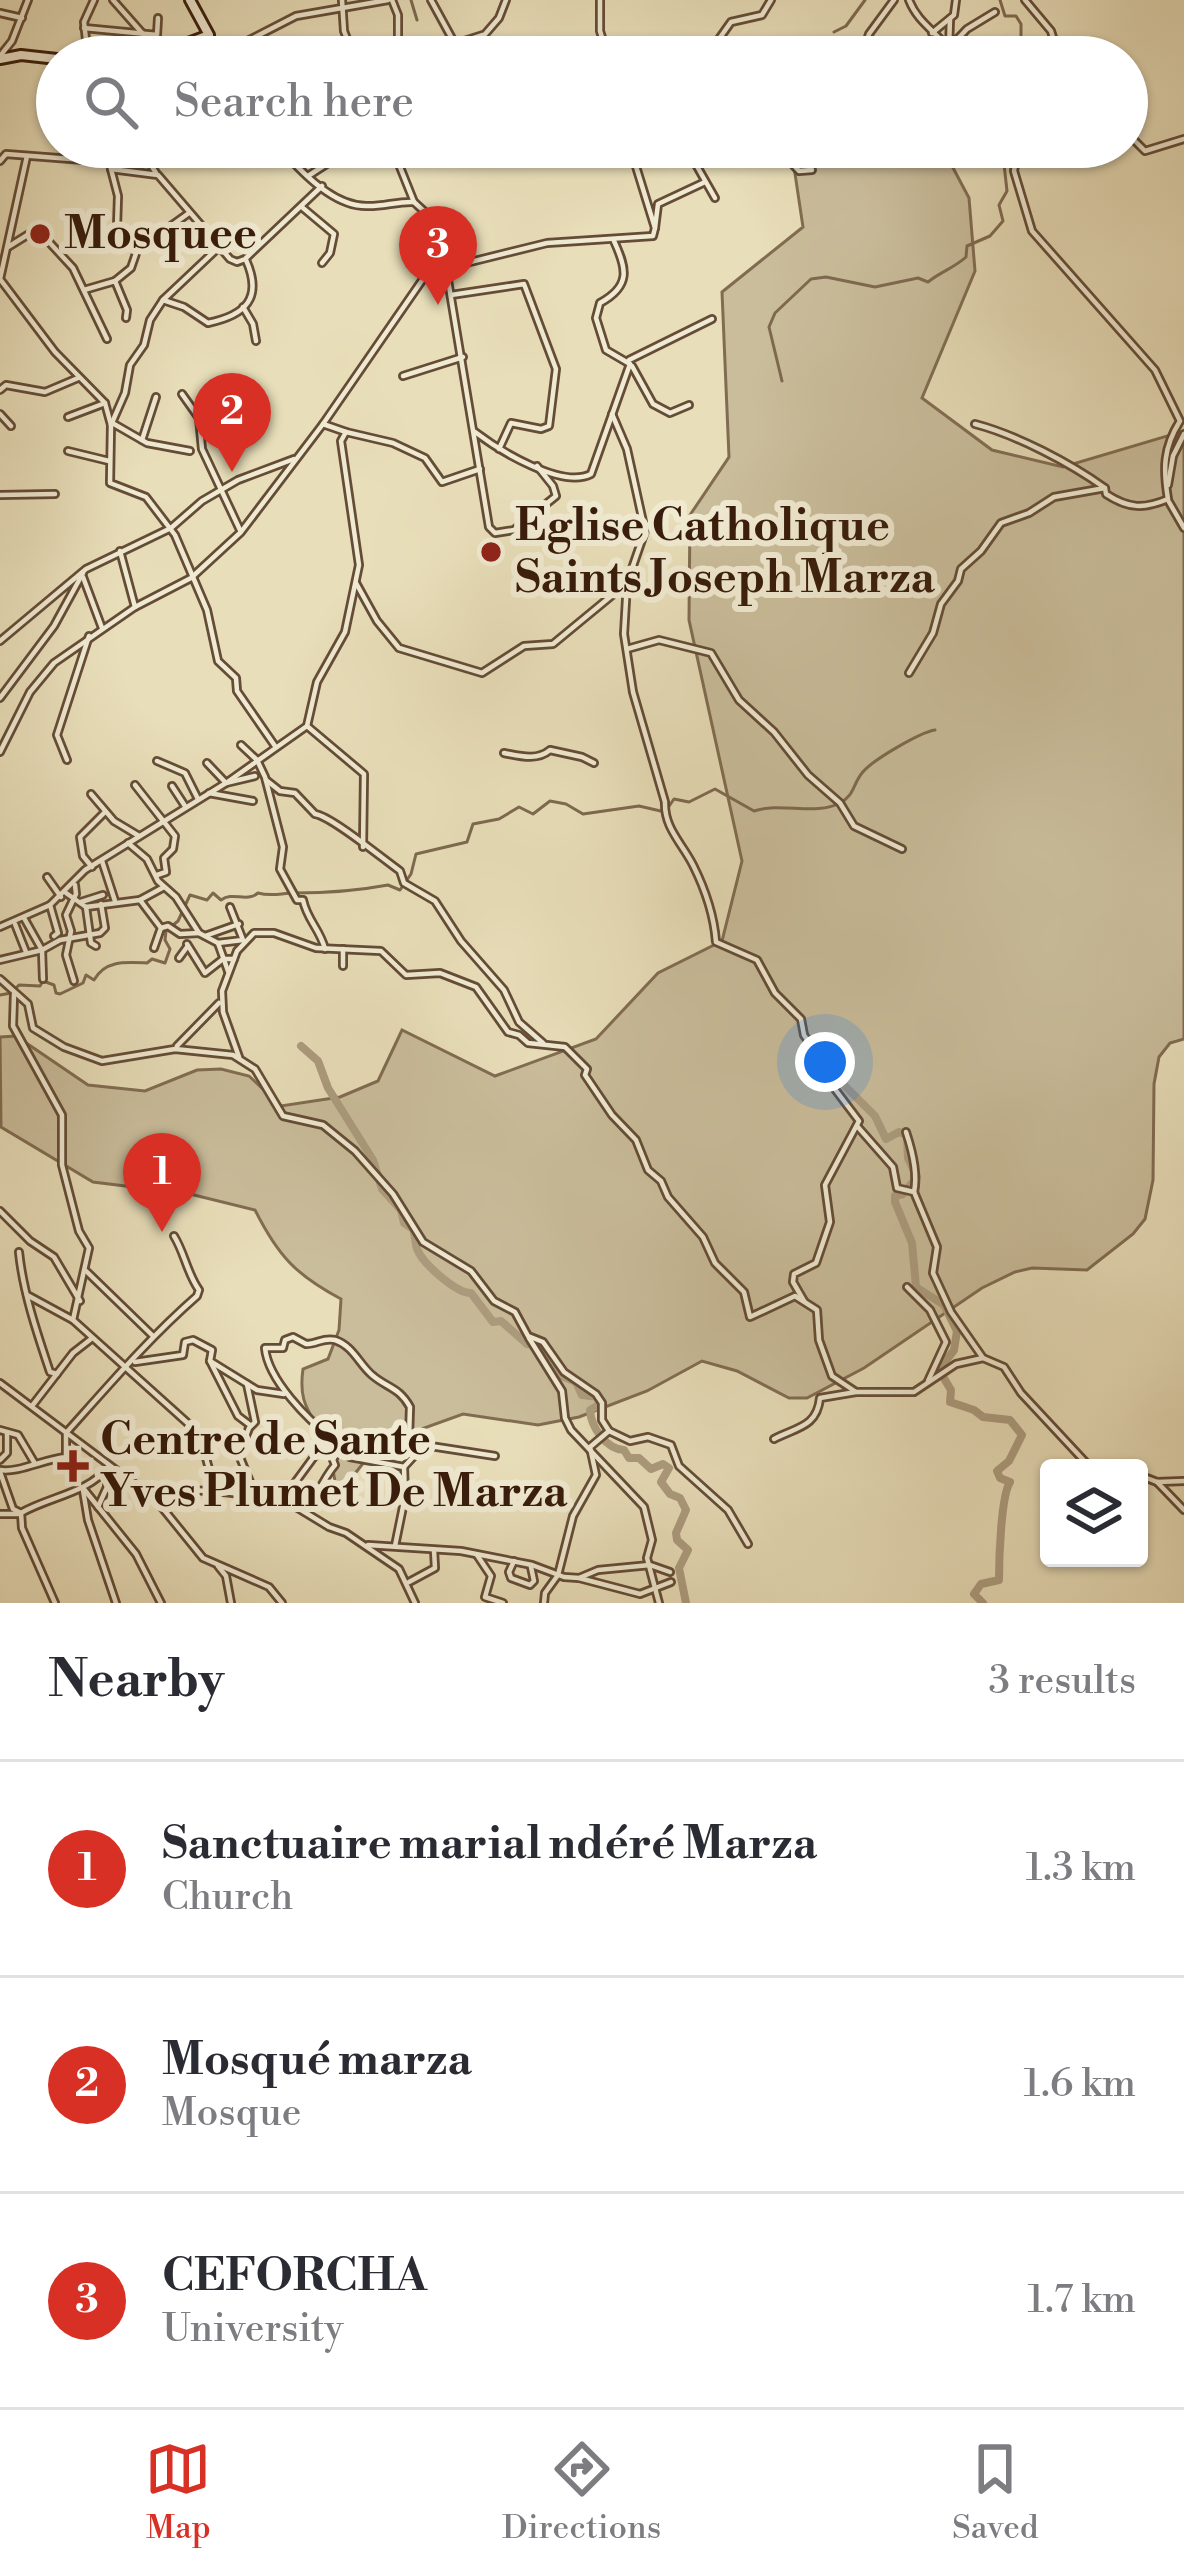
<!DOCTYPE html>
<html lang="en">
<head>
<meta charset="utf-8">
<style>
	body { margin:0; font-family:"Libre Bodoni",serif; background:#f7f7f7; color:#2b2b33 }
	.controls { position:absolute; right:36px; bottom:36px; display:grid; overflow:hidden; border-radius:12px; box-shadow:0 3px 9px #0004 }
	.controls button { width:108px; height:108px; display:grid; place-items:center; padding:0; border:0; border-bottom:3px solid #e1e1e2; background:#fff; color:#2b2b33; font:60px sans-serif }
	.you { position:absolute; left:825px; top:1062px; width:42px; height:42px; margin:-30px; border:9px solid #fff; border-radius:50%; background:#1a73e8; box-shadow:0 0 0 18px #1a73e833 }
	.badge { display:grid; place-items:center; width:78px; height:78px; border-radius:50%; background:#d93025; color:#fff; font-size:39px; font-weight:700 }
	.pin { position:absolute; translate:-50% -99px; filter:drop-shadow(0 3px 6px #0008) }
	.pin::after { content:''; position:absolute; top:63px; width:42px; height:36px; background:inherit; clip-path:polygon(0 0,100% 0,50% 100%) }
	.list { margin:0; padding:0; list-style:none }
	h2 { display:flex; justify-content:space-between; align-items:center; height:156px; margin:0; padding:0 48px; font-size:51px }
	h2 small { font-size:39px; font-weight:400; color:#7c7c81 }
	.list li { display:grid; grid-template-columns:78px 1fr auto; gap:36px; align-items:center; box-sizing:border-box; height:216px; padding:0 48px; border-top:3px solid #e1e1e2 }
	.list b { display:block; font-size:45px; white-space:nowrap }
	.list p { margin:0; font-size:39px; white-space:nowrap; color:#7c7c81 }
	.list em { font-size:39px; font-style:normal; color:#7c7c81 }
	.icon { flex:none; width:66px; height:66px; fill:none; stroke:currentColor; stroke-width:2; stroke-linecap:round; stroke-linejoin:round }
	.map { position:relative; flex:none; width:1184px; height:1603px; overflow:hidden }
	.search { position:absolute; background:#fff; box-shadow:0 3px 9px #0004; left:36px; right:36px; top:36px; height:132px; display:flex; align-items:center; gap:30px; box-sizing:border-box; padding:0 42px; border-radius:66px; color:#7c7c81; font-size:45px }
	.sheet { height:804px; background:#fff }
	nav { display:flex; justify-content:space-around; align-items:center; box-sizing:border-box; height:168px; border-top:3px solid #e1e1e2; background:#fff; font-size:33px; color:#7c7c81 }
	nav a { display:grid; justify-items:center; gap:6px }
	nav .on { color:#d93025 }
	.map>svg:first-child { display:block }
	.green { fill:#cabd9b; stroke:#816c52; stroke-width:3 }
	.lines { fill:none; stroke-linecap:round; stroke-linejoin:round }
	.stream { stroke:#7e6950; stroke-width:3 }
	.river { stroke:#ac9c7e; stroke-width:8 }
	.street-casing { stroke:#644c36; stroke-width:10 }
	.secondary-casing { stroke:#381c0a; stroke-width:14 }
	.street { stroke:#f0ead2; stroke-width:4.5 }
	.secondary { stroke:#f0ead2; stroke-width:8 }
	.poi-dot { fill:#8f2418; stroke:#f0ead2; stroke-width:4.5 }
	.labels { text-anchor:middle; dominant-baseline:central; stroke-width:12; stroke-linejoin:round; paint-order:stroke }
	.poi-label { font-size:45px; font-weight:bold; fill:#381c0a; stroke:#f0ead2; text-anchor:start }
</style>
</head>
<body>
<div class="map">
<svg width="1184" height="1603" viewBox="0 0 1184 1603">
	<rect width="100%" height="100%" fill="#e8deb9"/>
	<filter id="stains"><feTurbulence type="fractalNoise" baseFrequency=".00167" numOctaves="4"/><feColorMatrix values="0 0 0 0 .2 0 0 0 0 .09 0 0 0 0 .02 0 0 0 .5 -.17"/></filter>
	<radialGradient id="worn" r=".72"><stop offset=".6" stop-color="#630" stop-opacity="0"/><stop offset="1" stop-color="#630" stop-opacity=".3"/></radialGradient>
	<path class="green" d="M 791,147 L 942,147 L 969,198 L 975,271 L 922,398 L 992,450 L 1063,467 L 1184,431 L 1184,1039 L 1170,1043 L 1159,1057 L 1154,1084 L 1153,1180 L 1145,1219 L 1133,1234 L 1087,1270 L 1032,1268 L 1015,1272 L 982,1288 L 864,1368 L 807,1398 L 789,1398 L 737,1371 L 702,1361 L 647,1391 L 579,1417 L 538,1425 L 463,1414 L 377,1445 L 337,1497 C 335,1478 332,1458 324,1440 C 310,1411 298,1404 303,1369 L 328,1359 L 339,1330 L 341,1299 C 296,1275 278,1256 255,1210 L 190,1194 L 93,1182 L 1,1127 L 0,1037 L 16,1036 L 88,1085 L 145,1091 L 197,1070 L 221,1069 L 249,1076 L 281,1106 L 340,1097 L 378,1081 L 402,1030 L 495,1076 L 596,1039 L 658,973 L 722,941 L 742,861 L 689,620 L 690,515 L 729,457 L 722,292 L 803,227 Z"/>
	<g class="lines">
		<g class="stream">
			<polyline points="411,0 417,20"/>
			<polyline points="1000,0 1005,16 1016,16 1021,24 1021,38 1035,45 1033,57"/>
			<polyline points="834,32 846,26 865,0"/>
			<path d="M 782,381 L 769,327 L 775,313 L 811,279 L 826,277 L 875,287 L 918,278 L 928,282 C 940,272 954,268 966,257 L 967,246 L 990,236 L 1003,221 L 999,205 L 1007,191 L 1004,164 L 1022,147"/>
			<path d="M 0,995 L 11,993 L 19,985 L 40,986 L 43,981 L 54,985 L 56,993 L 60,994 L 83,983 L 86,975 L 94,980 C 105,960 125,962 147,963 L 152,959 L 165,963 L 170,949 L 165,940 L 166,931 L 178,921 L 190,895 L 207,900 L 213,893 L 221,900 C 233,891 246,903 258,893 C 272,897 281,893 295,893 C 328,893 356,891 388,885 L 400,890 L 411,874 L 416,854 L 467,842 L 473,824 L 499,819 L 519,807 L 533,814 L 550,801 L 566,804 L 583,814 L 639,806 L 665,812 L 674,799 L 689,802 L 715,789 L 754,811 C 781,802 816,816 840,803 C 854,796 853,784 862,773 C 872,760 921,732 935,730"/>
		</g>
		<g class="river">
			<path d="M 301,1046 L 318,1061 L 328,1088 L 373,1160 L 382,1189 L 401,1210 L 404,1223 L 413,1229 C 415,1235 415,1242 417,1249 C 423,1264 456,1293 471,1293 L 493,1322 L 501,1321 L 527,1344 L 540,1346 L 544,1355 L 554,1360 L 557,1374 L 576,1382 L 582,1395 L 598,1397 L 599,1405 L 590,1410 C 591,1427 606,1449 624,1450 L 629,1458 L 639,1458 L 651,1469 L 663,1464 L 669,1468 L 661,1482 L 670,1494 L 680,1498 L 686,1510 L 676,1533 L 677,1540 L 688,1550 L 679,1568 L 686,1603"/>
			<path d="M 829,1070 L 875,1116 L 886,1139 L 899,1132 L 907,1135 L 908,1158 L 917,1177 L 903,1194 L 895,1196 L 895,1202 L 912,1243 L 916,1287 L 944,1305 L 957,1331 L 954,1350 L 939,1370 L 951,1390 L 950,1402 L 974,1410 L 983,1417 L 1010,1420 L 1022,1435 L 1009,1461 L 997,1471 L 1000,1478 L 1010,1482 C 1001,1496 999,1559 999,1580 L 981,1584 L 974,1594 L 983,1603"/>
		</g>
		<g class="street-casing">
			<g id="street">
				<polyline points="113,0 143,34"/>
				<polyline points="342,0 344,31 354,57"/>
				<polyline points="392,0 398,15 398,51"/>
				<polyline points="431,0 455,44 483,35"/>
				<polyline points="600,0 600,31 608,57"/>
				<path d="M 909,0 C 919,26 942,34 954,57"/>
				<polyline points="1025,0 1051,31 1059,57"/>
				<polyline points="0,13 22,18"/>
				<polyline points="950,19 949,48 967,29 995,12"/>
				<polyline points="84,28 157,35 158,18"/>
				<polyline points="932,33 954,15 956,0"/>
				<polyline points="210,36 222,57"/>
				<polyline points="220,55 296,16 388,0"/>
				<polyline points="0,56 12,41 28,0"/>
				<polyline points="88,57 84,22 94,0"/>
				<polyline points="483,57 480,40 499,18 506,0"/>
				<polyline points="720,57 719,39 731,22 762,15 771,0"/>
				<polyline points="848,57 863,52 869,34 894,0"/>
				<polyline points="1127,133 1145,151 1184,139"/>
				<path d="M 280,147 C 299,170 333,206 366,206 C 382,207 398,201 414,202 L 426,213 L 443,250 L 489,527 L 495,533 L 514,530 L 556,496 L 553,486 L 537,466"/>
				<polyline points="392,147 414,202"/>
				<polyline points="686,147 715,198"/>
				<polyline points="777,147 799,171 812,170"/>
				<polyline points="143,152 156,173"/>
				<polyline points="27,156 0,279 55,352 105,403 111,425 110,483 146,497 175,535 207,610 218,661 236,678 237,691 275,746"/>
				<polyline points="0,161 6,154 110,162 111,169 158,175 230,259 237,262 245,259 322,186"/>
				<polyline points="110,162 151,147"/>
				<polyline points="695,162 717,147"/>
				<polyline points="111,169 118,196 117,227"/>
				<polyline points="308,176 342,154 345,147"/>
				<polyline points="303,208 334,234 330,253 322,263"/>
				<polyline points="655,228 658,204 705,182"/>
				<polyline points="8,247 37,229 73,268 107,339"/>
				<polyline points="446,268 547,243 653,236 655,228 630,147"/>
				<polyline points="115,281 131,268 142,236 161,233 189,213"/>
				<polyline points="84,290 115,281 127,310 126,318"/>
				<polyline points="451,295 524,284 556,369 549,426 541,429 511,423 499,449"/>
				<path d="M 163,300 L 184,307 L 208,323 C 246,315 263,298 246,260"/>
				<polyline points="243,307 253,324 256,341"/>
				<polyline points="629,360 712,319"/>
				<polyline points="632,366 653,404 670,413 689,405"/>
				<polyline points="403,376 463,357"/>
				<polyline points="0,390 6,385 45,392 78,378"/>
				<polyline points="182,394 199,418 202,449 240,530"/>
				<polyline points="0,414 11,426"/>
				<path d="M 612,414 L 627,449 L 645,531 L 627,583 L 624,634 L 633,692 L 665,802 C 664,828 682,843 693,865 C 705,889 714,915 716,942 L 757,960 L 775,993 L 801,1019 L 804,1035 L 818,1056 L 816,1064 L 859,1121 L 825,1185 L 830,1222 L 816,1263 L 794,1274 L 793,1282 L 804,1301"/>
				<polyline points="68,417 105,403"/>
				<polyline points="114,424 147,443 190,451"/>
				<path d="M 975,424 C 1017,435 1070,463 1105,488 L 1106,494 C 1129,509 1144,509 1168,499 C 1163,469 1163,448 1180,421 L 1155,370 L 1032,231 L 1014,171 L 1018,147"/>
				<polyline points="111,425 125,393 130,365 144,345 150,320 163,300 219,247"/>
				<polyline points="346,432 393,443 425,458 442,482 480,469"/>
				<path d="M 475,432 C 500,451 562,489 591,474 L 630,364 L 606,350 L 596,318 L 600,303 C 631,286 627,269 614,241"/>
				<polyline points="142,440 156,397"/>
				<polyline points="68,451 109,461"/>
				<polyline points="1168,485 1173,456 1184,434"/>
				<polyline points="0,495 55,494"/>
				<polyline points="1169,502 1184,528"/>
				<polyline points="120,551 135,607"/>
				<polyline points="83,577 102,628"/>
				<polyline points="356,583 377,621 399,648 482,673 524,646 553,644 627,583"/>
				<polyline points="0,641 86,569 171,528 202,501 238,480 294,459"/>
				<polyline points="627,649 659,640 711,653 739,700 774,732 808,775 840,803 854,826 902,849"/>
				<polyline points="909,673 933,633 941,604 958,581 961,569 981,551 1001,523 1029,513 1054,497 1105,488"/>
				<polyline points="0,698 54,626 83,573"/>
				<polyline points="307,726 364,774 363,847"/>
				<path d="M 241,745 L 257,760 L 265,777 L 283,847 L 280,869 L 297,900 L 303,900 C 307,920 320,929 325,949"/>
				<polyline points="0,752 30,692 54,663 135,607 191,578 241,532 323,424 443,250"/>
				<path d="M 504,753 C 520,756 537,761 550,750 L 582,757 L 594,763"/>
				<polyline points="67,760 57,735 89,636"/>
				<polyline points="157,761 185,773 198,799"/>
				<polyline points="207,763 226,783 255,776"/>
				<path d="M 266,780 L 280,791 L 295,793 L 315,814 C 331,816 383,859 400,871 L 404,883 L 435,901 L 461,941 L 504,990 L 519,1022 L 543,1043"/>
				<polyline points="135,785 175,836 173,849 164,858 166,872 157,875"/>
				<polyline points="172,786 185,806"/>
				<polyline points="209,793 253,801"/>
				<polyline points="91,794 114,821 139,836"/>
				<polyline points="128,843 147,859 158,881 176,897 199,933 218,943 243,940 230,907"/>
				<polyline points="102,861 115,901"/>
				<polyline points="92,867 83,856 80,837 105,812"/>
				<polyline points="47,877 61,897"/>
				<polyline points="66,893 86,907 140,900 164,887"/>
				<polyline points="140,900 161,928 154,948"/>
				<polyline points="81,902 103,895"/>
				<polyline points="50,905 58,933 54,936"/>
				<polyline points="86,907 91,943 96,946"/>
				<polyline points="24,918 42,950 43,979"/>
				<polyline points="15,924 26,952"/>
				<polyline points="0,927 50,905 85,870 226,783 307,726 317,682 345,632 359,565 341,441 346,432 323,424"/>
				<polyline points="161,928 168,926 180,934 199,933"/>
				<polyline points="205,936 239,924"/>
				<polyline points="218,943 228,971"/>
				<polyline points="187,944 205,973 223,959 234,959"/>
				<polyline points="179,958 187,947"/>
				<polyline points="0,960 42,950 60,940 100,933 105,928 101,904"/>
				<polyline points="343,966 343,949"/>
				<polyline points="0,979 28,1004 33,1028 64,1047 102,1061 175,1049 233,1055 255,1069 283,1116 323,1125 355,1151 393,1194 423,1242 471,1271 494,1301 515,1312 528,1336 543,1342 564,1372 596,1394 602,1403 602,1420 609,1431 590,1447 596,1475 573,1516 558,1575 545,1593 544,1603"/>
				<polyline points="74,981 66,955 71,931 66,915 76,894 75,885"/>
				<polyline points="14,994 13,1026 62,1115 62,1165 79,1231 89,1248 73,1320 192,1427 203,1447 215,1491 283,1499 329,1527 346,1533 399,1569 415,1603"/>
				<polyline points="177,1046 219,1003"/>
				<polyline points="239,1057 223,1012 222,991 237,951 254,933 274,933 316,948 381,951 406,975 440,973 476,987 508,1032 519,1035 528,1043 565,1047 587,1069 585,1075 612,1115 636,1140 648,1170 661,1181 668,1197 703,1237 715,1263 744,1292 750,1317 795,1296 817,1310 819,1340 832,1376 856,1392 914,1392 956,1364 983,1358"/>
				<polyline points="857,1126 893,1167 897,1188 914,1192 937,1247 933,1273 951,1312 983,1358 1004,1367 1021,1393 1089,1466 1095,1468"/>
				<path d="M 906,1132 C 912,1150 918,1174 914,1192"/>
				<polyline points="0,1211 30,1241 54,1257 80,1301"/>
				<path d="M 19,1252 C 23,1292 37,1333 50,1372 L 57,1374"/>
				<polyline points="86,1271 153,1336"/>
				<polyline points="907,1287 930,1310 946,1342 928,1381"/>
				<polyline points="27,1295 73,1320"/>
				<polyline points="529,1338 562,1391 565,1418 571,1430 644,1507 652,1540 647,1558 659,1603"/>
				<polyline points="210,1361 238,1416 250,1425"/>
				<polyline points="135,1362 183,1355 185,1342 193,1340 212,1350 210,1361 257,1390 284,1394"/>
				<polyline points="0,1383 156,1500 203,1558 269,1587 282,1603"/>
				<polyline points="247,1384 255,1422 249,1428 239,1455 250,1482 248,1495"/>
				<polyline points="32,1406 73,1353 91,1339"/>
				<polyline points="0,1430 18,1435 34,1462"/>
				<polyline points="609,1431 630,1441 648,1437 671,1445 679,1466 728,1510 748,1544"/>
				<path d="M 333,1439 C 308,1420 268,1380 265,1348 L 283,1348 L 285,1340 L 293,1337 L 306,1344 C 317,1344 324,1337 335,1340 C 353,1346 359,1364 372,1375 C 387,1388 399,1387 410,1407 L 409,1438 L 414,1456 L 404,1467"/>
				<path d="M 774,1439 C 797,1427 817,1427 820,1398 L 856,1392"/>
				<polyline points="411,1443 495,1456"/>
				<polyline points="0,1460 7,1453 7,1433"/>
				<path d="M 0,1470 C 19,1473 44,1459 66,1457 L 66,1433 C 108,1386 150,1337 197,1296 L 199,1290 C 187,1273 185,1254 174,1236"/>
				<polyline points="0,1472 13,1509 21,1513"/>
				<polyline points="1139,1475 1157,1482 1184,1481"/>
				<polyline points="1157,1482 1184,1510"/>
				<polyline points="83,1488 136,1554 161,1603"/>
				<polyline points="83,1490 88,1520 116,1603"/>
				<path d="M 149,1495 C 168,1491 194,1490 214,1491"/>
				<polyline points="283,1499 316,1454 333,1439 338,1449"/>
				<polyline points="98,1507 107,1487 108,1472"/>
				<path d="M 307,1512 C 318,1495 322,1480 335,1465 L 333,1460 L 338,1449 L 350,1457 L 404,1467 L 405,1497 L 395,1546"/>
				<polyline points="0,1514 18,1514"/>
				<polyline points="368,1545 461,1551 532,1565 564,1577 579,1578 598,1570 650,1565 670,1572"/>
				<polyline points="477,1555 491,1576 485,1597 503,1603"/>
				<polyline points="514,1561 509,1572 511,1578 530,1585 534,1581 531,1567"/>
				<polyline points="218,1566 226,1576 231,1603"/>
				<polyline points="579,1578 640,1594 671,1582"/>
				<polyline points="409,1582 435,1568 434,1550"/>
				<path d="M 55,1603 L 22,1528 L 21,1513 C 48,1497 89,1493 108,1467"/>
			</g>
		</g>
		<g class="secondary-casing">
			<g id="secondary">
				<polyline points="151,57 209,35 190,0"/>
				<polyline points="0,59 21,55 57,59"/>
			</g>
		</g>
		<use href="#street" class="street"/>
		<use href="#secondary" class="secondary"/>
	</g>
	<g class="poi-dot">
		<circle cx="40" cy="234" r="12"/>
		<circle cx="491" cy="552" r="12"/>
		<path d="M67 1448h12v12h12v12h-12v12h-12v-12h-12v-12h12z"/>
	</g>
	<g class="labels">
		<g class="poi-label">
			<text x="64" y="234">Mosquee</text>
			<text x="515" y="526">Eglise Catholique<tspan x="515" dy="52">Saints Joseph Marza</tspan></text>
			<text x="100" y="1440">Centre de Sante<tspan x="100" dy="52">Yves Plumet De Marza</tspan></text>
		</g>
	</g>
	<rect width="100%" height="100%" filter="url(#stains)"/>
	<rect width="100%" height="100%" fill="url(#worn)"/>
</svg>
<div class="controls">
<button><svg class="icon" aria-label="layers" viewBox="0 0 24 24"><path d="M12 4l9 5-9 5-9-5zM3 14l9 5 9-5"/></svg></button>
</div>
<div class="you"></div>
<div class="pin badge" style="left:162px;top:1232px">1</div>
<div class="pin badge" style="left:232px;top:472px">2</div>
<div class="pin badge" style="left:438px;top:305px">3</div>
<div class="search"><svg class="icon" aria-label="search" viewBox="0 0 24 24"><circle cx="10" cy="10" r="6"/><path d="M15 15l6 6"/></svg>Search here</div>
</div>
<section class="sheet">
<h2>Nearby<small>3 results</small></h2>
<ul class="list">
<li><span class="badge">1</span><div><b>Sanctuaire marial ndéré Marza</b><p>Church</p></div><em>1.3 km</em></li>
<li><span class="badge">2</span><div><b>Mosqué marza</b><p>Mosque</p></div><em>1.6 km</em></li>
<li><span class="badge">3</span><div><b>CEFORCHA</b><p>University</p></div><em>1.7 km</em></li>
</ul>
</section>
<nav>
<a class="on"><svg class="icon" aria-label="map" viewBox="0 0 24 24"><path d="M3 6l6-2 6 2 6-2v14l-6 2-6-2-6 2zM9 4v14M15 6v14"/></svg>Map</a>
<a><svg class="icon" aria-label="directions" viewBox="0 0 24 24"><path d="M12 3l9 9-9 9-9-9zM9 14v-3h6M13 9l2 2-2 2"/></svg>Directions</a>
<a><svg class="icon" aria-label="saved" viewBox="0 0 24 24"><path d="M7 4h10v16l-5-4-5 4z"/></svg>Saved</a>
</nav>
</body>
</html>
